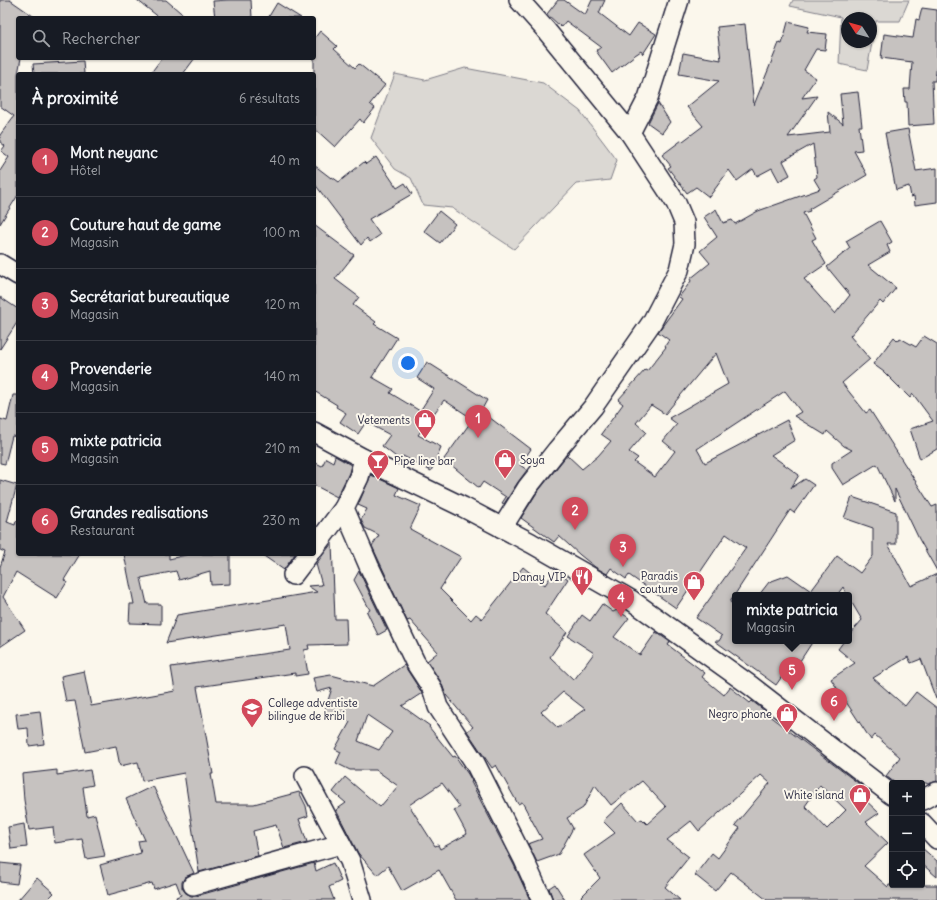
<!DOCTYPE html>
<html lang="fr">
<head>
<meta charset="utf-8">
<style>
	body { margin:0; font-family:Delius,sans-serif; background:#242831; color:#f1f3f6 }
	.controls { position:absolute; right:12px; bottom:12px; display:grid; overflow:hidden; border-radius:4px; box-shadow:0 1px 3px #0004 }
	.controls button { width:36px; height:36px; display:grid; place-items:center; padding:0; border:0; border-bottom:1px solid #363941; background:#171b24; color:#f1f3f6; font:20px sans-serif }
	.compass { position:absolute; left:841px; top:12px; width:36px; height:36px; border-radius:50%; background:#171b24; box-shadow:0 1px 3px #0004; rotate:306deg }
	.you { position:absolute; left:408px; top:363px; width:14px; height:14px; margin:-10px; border:3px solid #fff; border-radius:50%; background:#1a73e8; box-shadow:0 0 0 6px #1a73e833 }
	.badge { display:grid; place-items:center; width:26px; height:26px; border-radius:50%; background:#d1495b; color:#fff; font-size:13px; font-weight:700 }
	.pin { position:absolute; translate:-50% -33px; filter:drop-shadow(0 1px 2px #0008) }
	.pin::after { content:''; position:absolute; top:21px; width:14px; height:12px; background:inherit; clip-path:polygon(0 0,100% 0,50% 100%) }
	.popup { position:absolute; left:732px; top:592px; width:120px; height:52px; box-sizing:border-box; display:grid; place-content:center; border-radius:4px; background:#171b24; filter:drop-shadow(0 1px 3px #0005); font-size:13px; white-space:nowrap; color:#9ea1a6 }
	.popup b { font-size:15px; color:#f1f3f6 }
	.popup::after { content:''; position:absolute; left:50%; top:100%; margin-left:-8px; border:8px solid transparent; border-top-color:#171b24 }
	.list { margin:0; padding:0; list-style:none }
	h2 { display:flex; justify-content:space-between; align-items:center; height:52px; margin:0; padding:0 16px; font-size:17px }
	h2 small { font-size:13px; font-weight:400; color:#9ea1a6 }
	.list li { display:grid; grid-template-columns:26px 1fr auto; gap:12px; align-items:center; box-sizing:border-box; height:72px; padding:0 16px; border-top:1px solid #363941 }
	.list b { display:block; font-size:15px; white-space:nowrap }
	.list p { margin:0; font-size:13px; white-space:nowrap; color:#9ea1a6 }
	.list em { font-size:13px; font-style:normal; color:#9ea1a6 }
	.icon { flex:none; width:22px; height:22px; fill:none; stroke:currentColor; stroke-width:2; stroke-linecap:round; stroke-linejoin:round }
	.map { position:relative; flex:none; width:937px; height:900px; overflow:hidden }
	.search { position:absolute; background:#171b24; box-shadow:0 1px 3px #0004; left:16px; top:16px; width:300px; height:44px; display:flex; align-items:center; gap:10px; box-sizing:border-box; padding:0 14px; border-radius:4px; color:#9ea1a6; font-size:15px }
	.panel { position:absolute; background:#171b24; box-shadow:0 1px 3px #0004; left:16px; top:72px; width:300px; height:484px; border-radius:4px }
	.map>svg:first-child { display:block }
	.green { fill:#dbd8d3; stroke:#7e7d87; fill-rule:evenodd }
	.building { fill:#c6c2c0; stroke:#22223b; fill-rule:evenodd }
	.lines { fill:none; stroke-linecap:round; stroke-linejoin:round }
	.minor-casing { stroke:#22223b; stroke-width:22 }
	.minor { stroke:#fbf7ec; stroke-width:19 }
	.labels { text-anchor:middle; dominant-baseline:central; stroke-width:4; stroke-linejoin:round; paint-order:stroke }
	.poi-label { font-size:11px; fill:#22223b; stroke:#fbf7ec; text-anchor:end }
</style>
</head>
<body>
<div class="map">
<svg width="937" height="900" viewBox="0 0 937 900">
	<rect width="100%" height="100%" fill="#fbf7ec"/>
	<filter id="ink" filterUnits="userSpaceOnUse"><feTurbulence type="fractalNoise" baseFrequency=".025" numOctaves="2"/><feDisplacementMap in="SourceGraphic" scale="8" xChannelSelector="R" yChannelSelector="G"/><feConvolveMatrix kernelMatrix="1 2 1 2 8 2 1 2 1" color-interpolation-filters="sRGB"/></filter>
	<g filter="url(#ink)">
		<g class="green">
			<path d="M 793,0 L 909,0 L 900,21 L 876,21 L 867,70 L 839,64 L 841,17 L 790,6 ZM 847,18 L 871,18 L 871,42 L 847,42 Z"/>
			<polygon points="465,68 543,83 580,111 617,160 610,180 576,184 514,249 452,208 423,205 411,178 395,169 371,138 395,74 425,80"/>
		</g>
		<g class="building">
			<polygon points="0,0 10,0 36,18 18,18 18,58 21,58 18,74 18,195 0,224 0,171 9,157 1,151 5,146 0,142 0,135 14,116 0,106"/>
			<polygon points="137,0 166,0 187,18 160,18"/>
			<polygon points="228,0 251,0 252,18 215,18 213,1"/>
			<polygon points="558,0 564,0 585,15 592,0 605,0 599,13 629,36 638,23 656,34 643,54 641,51 635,55 612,73 596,51 601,47 566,21 561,27 547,14"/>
			<polygon points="277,3 301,18 268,18"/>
			<polygon points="922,8 937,10 937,62 935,81 932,81 934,124 908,126 907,102 905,102 904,89 910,89 912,62 881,58 884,34 913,38 916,19 919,20"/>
			<path d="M 788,22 L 809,27 L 807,32 L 827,34 L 825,50 L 816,49 L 804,70 L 816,78 L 802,98 L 817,96 L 788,137 L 830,132 L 828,112 L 843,124 L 840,94 L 858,92 L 862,126 L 859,126 L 862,150 L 854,151 L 867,175 L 809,209 L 810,211 L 803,213 L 816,238 L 812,240 L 826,264 L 804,279 L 835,314 L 850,295 L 827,267 L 850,248 L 846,241 L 880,221 L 892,242 L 887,245 L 890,252 L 868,265 L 896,288 L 883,304 L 880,301 L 850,336 L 870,359 L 842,383 L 866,413 L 870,410 L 932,507 L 937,505 L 937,571 L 919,539 L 895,489 L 895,501 L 877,464 L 843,485 L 832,468 L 832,463 L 852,450 L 844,446 L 827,431 L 825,435 L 794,416 L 801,412 L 785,391 L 697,449 L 705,463 L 787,420 L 795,440 L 771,455 L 799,475 L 791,488 L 805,479 L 814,485 L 794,513 L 790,510 L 730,602 L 735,606 L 735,641 L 813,641 L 800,661 L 795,658 L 776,685 L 715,641 L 719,641 L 722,636 L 696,618 L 746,548 L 726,534 L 676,608 L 629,575 L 626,579 L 611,568 L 607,574 L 595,567 L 580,555 L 559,536 L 554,542 L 521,518 L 536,494 L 567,455 L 582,469 L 598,456 L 611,441 L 601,434 L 623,404 L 618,400 L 645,370 L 647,371 L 666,347 L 665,346 L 669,340 L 658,332 L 682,299 L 679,297 L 691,281 L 690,279 L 710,263 L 700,251 L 717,237 L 704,217 L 716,209 L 723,223 L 732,220 L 735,224 L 758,211 L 820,189 L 814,179 L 817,177 L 813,144 L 783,161 L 790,175 L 779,181 L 772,168 L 757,176 L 753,169 L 737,181 L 729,170 L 709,197 L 696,187 L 687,193 L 668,168 L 671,166 L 662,155 L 682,140 L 683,141 L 703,126 L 687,107 L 719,81 L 679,74 L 683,53 L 721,60 L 717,27 L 745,24 L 754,105 L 779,43 L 782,44 ZM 716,353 L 728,384 L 669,418 L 677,424 L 663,441 L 675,451 L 655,477 L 634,462 L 638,458 L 629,452 L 646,432 L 636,423 L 651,405 L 665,414 Z"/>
			<polygon points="320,31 337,46 334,49 355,68 359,64 385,85 370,104 375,108 363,123 360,119 335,147 314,128 314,39"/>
			<polygon points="162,58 195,58 183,74 150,74"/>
			<polygon points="83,61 84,74 34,74 33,64"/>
			<polygon points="658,103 670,122 662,133 648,123"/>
			<polygon points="908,129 916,171 937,168 937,202 915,205 914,196 911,197 909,186 896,190 885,133"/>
			<polygon points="376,157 397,188 405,183 412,194 369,219 380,235 370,242 367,238 361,245 314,183 314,165 331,178 332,177 339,182 364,162 366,164"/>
			<polygon points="439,211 455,224 440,243 424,231"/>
			<polygon points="314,225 354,255 335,279 359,297 353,305 376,322 374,324 397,338 372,377 393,389 390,393 420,411 434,389 417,378 427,362 487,400 481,411 531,449 520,465 527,470 518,482 504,504 502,503 506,497 483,482 479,488 444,459 473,419 444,400 418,435 441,447 431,471 403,456 400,460 382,446 390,435 366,422 358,434 340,422 346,413 336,407 337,405 314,391"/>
			<polygon points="0,297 18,309 18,321 0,349"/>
			<polygon points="924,336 937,344 937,449 920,459 910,429 933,421 913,394 910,398 884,372 873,364 894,337 898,341 900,338 916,347"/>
			<polygon points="13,395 18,395 18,437 12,436 5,464 0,463 0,419 7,421"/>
			<polygon points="335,456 351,465 349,473 337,497 314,485 314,462 322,466 326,458 333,462"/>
			<path d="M 371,475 L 399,488 L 396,495 L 421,506 L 410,529 L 461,557 L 440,589 L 471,620 L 476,614 L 482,619 L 523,567 L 545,585 L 555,570 L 568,579 L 545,614 L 567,632 L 550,657 L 574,680 L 594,653 L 568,636 L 582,615 L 590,621 L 602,604 L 613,612 L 617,610 L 629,618 L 614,637 L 640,655 L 656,632 L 670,642 L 668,645 L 705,673 L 702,677 L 724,695 L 730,687 L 750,703 L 752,701 L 765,711 L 764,712 L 866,789 L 860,795 L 879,813 L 866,822 L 888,843 L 864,866 L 888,887 L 889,885 L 937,885 L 937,900 L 767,900 L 731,872 L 715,891 L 695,875 L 712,853 L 718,858 L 740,828 L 735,825 L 770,783 L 761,775 L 699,831 L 691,821 L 667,840 L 689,857 L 665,887 L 680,900 L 578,900 L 600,878 L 584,855 L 615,833 L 603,821 L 622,803 L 638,821 L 642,819 L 647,824 L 666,807 L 642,781 L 611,805 L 595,785 L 583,808 L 567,818 L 573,828 L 559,854 L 537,862 L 528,844 L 542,839 L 522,802 L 518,804 L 496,765 L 492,768 L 467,731 L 473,727 L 446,695 L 441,682 L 427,661 L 438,652 L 410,620 L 407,621 L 372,546 L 379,535 L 365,528 L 361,520 L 367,509 L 358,505 ZM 563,692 L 585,709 L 558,728 L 541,712 ZM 820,785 L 846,810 L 827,829 L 805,806 Z"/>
			<polygon points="0,480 17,485 7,522 15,525 16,521 18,522 18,554 80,554 64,580 67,582 57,598 16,572 3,597 25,630 0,647 0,567 5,552 0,550"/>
			<polygon points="852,497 896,512 896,544 888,544 911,586 937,574 937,699 936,699 921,659 911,663 908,657 873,678 905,706 916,692 937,708 937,781 928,784 926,783 895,783 886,776 900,757 875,735 871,740 831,679 855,663 838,649 844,641 849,641 849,635 862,620 849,598 849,595 847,595 843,587 837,595 759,595 769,582 788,575 811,591 837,556 860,573 873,556 873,528 844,518"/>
			<polygon points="332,543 335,619 346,619 347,644 308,645 309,649 304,650 308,674 295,676 295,673 197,687 213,774 211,774 216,804 254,804 299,792 306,806 308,816 299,819 307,842 284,848 276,825 253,831 258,856 199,872 184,773 142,781 138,762 120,766 116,746 85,752 75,701 66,702 61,676 84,671 91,706 175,691 171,667 290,650 286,624 166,643 177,615 317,592 308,586 322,585 316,564"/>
			<polygon points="124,554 169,554 169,559 190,554 230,554 230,584 211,585 210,571 179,580 176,571 141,578 147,604 161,604 161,624 129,623 130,604 134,604"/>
			<polygon points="261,554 295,554 284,570"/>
			<polygon points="359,571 387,630 378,635 367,612 370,610 354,580"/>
			<path d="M 404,665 L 422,693 L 402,706 L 430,726 L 429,727 L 453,757 L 455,756 L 468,774 L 472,781 L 471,782 L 514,865 L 530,900 L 456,900 L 439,870 L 402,891 L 388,866 L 377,875 L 358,853 L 336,810 L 346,803 L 333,792 L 345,777 L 380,807 L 398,786 L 376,770 L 350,770 L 336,763 L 341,752 L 335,749 L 350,722 L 324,713 L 332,688 L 317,692 L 313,678 L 331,675 L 373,686 ZM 367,715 L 392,732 L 379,750 L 358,741 ZM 442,783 L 460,807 L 454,810 L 467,834 L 440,849 L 438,845 L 435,846 L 409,805 Z"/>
			<polygon points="40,711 44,744 29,746 28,728 18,729 16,714"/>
			<polygon points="57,770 57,775 90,770 93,785 83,787 87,816 95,814 105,856 86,859 82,839 55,843 53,827 29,830 24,800 22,774"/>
			<polygon points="153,786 194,873 185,877 182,882 182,888 186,893 191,896 196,896 314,863 316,871 333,863 341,881 329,887 334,900 177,900 176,897 181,895 176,882 154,889 152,883 108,895 100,865 141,853 138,841 145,840 126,799"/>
			<polygon points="24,824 27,847 11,849 8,827"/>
			<polygon points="922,848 937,861 937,877 922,864"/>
			<polygon points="0,863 20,865 17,884 0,882"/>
			<polygon points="37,878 54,893 47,900 18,900"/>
			<polygon points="555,884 565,900 553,900 549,888"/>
		</g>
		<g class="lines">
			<g class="minor-casing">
				<g id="minor">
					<polyline points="630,133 648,98 679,0"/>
					<polyline points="0,264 18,275"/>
					<polyline points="314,432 364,459 463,507 531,543 631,600 751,686 892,795"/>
					<polyline points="364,459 359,477 344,508 369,566 415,662 432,688 438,707 475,763 524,860 542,900"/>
					<polyline points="502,528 527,488 557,450 593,407 652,322 679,270 685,244 684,222 676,203 630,133 545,29 519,0"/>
					<polyline points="314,548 344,508"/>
					<polyline points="293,575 309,554"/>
					<polyline points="305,776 350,861 362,900"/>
					<polyline points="922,800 937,792"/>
					<polyline points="922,823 937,839"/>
					<polyline points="193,885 341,844"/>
				</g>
			</g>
			<use href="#minor" class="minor"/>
		</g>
	</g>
	<defs>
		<g id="shop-pin" transform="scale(1.15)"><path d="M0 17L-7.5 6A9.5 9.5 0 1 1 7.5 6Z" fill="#d1495b" stroke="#fbf7ec"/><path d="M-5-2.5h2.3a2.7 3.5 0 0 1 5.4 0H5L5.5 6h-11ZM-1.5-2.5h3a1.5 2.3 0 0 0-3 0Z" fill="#fff"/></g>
		<g id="bar-pin" transform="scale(1.15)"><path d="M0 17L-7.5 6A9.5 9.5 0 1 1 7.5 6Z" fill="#d1495b" stroke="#fbf7ec"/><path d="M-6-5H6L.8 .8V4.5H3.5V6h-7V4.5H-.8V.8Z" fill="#fff"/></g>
		<g id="restaurant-pin" transform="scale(1.15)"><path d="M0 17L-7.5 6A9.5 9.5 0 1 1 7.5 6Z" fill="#d1495b" stroke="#fbf7ec"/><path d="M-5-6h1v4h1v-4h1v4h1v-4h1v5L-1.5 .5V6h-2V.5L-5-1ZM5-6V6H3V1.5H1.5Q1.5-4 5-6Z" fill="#fff"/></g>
		<g id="school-pin" transform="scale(1.15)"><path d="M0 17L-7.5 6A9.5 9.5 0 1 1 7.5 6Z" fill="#d1495b" stroke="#fbf7ec"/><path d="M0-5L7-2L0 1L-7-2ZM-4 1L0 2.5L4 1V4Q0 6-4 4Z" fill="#fff"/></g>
	</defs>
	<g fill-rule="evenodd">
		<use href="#shop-pin" x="425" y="420"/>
		<use href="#shop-pin" x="505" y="460"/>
		<use href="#bar-pin" x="378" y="461"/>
		<use href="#restaurant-pin" x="582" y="577"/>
		<use href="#shop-pin" x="694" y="582"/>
		<use href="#school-pin" x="252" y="709"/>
		<use href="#shop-pin" x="787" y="714"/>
		<use href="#shop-pin" x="860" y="795"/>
	</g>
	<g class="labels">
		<g class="poi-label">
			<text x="410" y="420">Vetements</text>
			<text x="520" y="460" text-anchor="start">Soya</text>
			<text x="394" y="461" text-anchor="start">Pipe line bar</text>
			<text x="678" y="576">Paradis<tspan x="678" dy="13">couture</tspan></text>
			<text x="566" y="577">Danay VIP</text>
			<text x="268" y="703" text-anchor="start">College adventiste<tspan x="268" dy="13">bilingue de kribi</tspan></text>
			<text x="772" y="714">Negro phone</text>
			<text x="844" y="795">White island</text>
		</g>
	</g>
</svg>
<div class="controls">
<button>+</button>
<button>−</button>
<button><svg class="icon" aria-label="locate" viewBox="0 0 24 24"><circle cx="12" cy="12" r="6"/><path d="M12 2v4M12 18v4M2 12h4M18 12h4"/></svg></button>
</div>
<svg class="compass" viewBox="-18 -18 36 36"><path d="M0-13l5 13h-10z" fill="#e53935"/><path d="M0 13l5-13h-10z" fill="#9ea1a6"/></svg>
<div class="you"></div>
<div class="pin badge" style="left:478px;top:438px">1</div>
<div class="pin badge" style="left:575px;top:530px">2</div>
<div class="pin badge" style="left:623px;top:567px">3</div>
<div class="pin badge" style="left:621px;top:617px">4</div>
<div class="pin badge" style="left:792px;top:690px">5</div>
<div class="popup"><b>mixte patricia</b>Magasin</div>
<div class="pin badge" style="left:834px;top:721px">6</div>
<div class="search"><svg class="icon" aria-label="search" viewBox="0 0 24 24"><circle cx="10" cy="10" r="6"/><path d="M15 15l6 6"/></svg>Rechercher</div>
<section class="panel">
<h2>À proximité<small>6 résultats</small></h2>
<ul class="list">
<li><span class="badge">1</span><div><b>Mont neyanc</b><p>Hôtel</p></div><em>40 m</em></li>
<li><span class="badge">2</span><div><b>Couture haut de game</b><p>Magasin</p></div><em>100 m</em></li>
<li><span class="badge">3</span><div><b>Secrétariat bureautique</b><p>Magasin</p></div><em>120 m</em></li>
<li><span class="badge">4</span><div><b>Provenderie</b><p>Magasin</p></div><em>140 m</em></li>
<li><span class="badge">5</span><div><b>mixte patricia</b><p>Magasin</p></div><em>210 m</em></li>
<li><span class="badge">6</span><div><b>Grandes realisations</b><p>Restaurant</p></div><em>230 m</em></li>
</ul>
</section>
</div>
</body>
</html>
